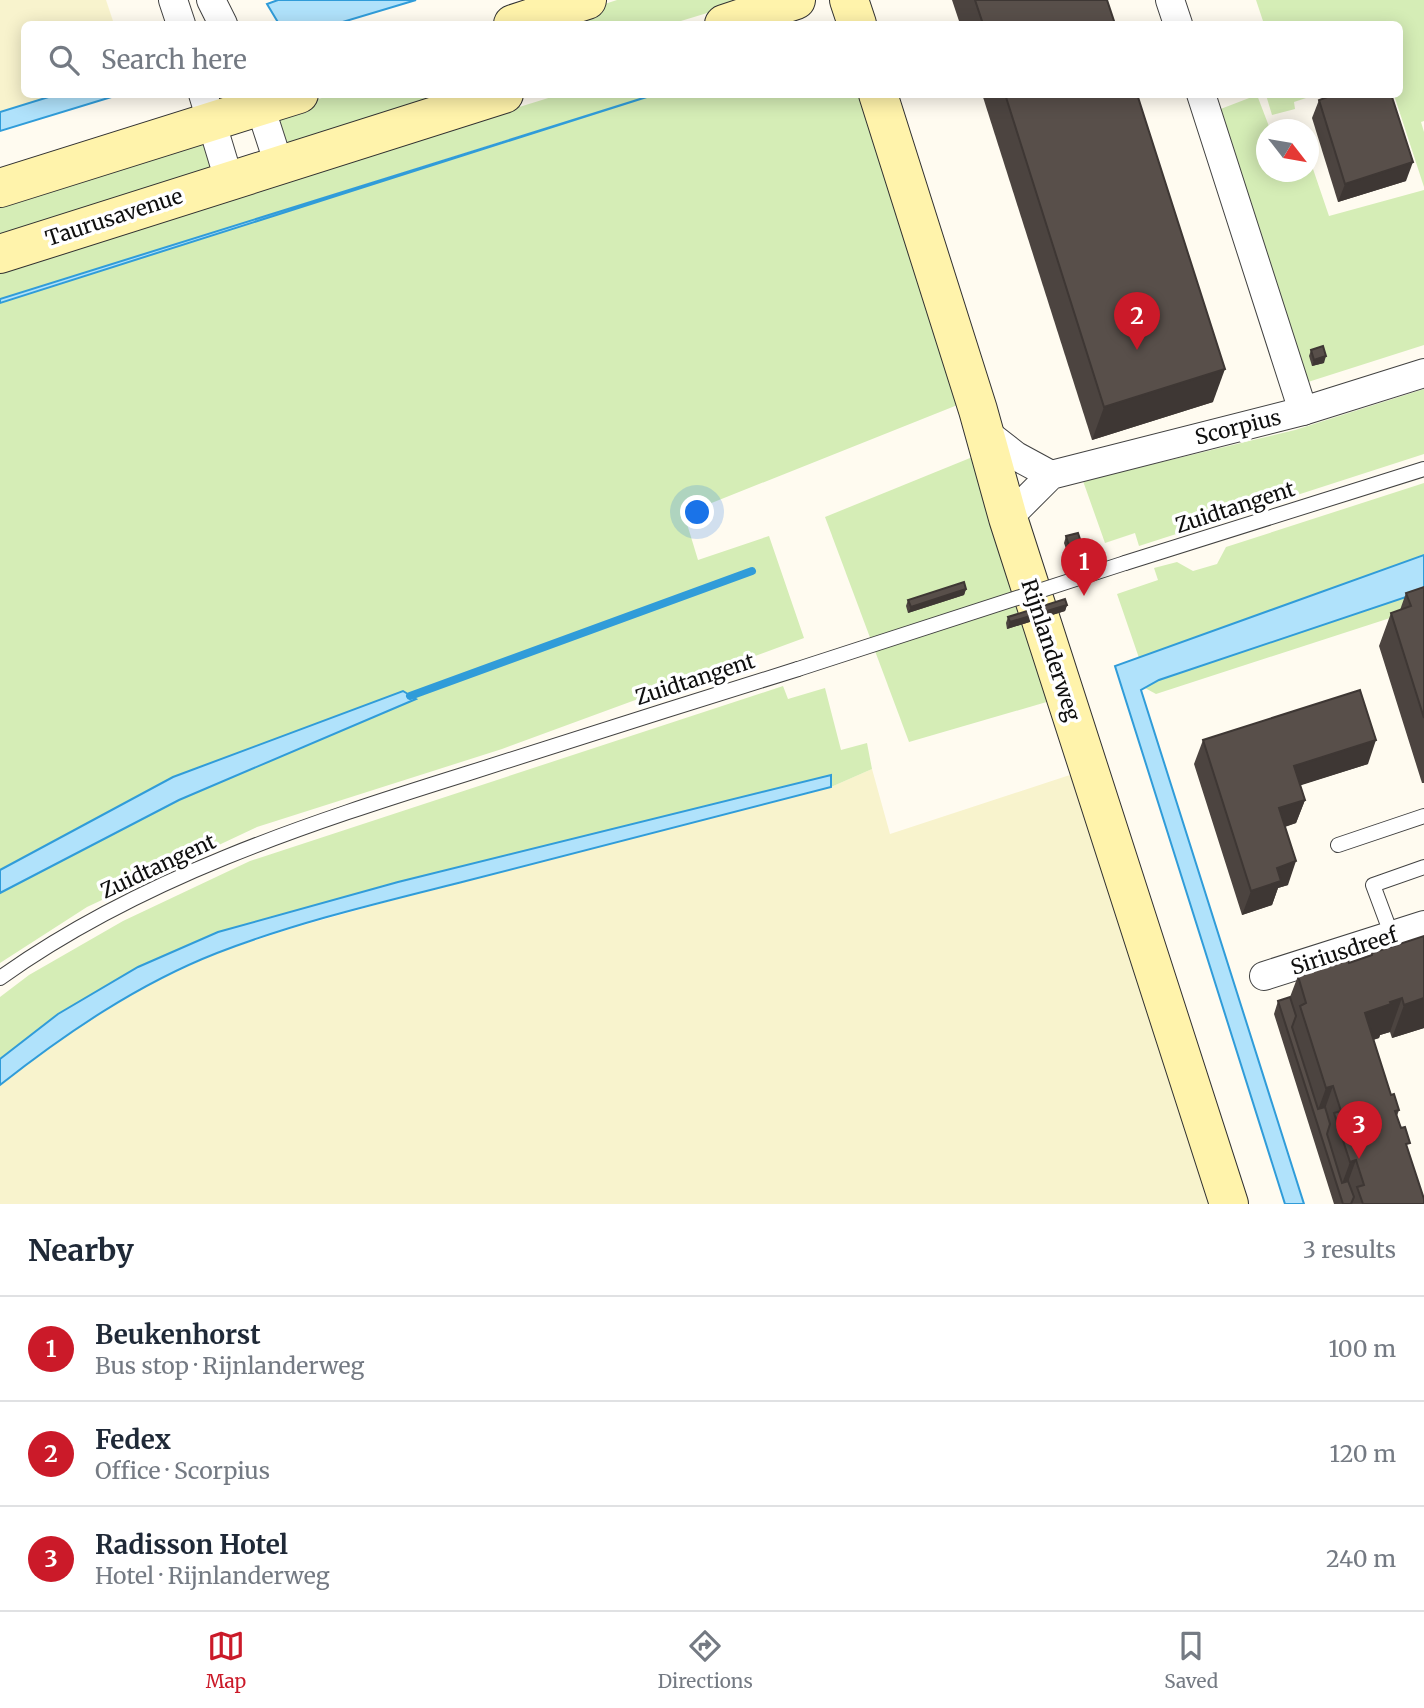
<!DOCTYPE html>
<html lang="en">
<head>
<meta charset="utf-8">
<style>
	body { margin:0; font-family:Merriweather,serif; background:#f6f6f7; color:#1f2937 }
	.compass { position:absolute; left:1256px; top:119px; width:63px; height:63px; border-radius:50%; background:#fff; box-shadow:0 4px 18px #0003; rotate:121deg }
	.you { position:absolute; left:698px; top:513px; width:24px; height:24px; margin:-18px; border:5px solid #fff; border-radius:50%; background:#1a73e8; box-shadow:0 0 0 10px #1a73e833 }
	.badge { display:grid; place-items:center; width:46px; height:46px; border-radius:50%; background:#cb1a29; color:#fff; font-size:23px; font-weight:700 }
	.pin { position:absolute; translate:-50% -58px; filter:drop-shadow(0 2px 4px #0008) }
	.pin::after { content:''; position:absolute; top:37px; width:24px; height:21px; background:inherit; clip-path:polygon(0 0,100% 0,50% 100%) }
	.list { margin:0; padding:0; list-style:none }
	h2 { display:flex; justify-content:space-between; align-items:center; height:91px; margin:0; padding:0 28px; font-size:30px }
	h2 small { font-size:23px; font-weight:400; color:#747a83 }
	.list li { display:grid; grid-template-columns:46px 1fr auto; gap:21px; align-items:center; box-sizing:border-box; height:105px; padding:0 28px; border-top:2px solid #e0e1e3 }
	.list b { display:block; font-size:26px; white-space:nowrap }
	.list p { margin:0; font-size:23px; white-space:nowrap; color:#747a83 }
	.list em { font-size:23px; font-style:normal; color:#747a83 }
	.icon { flex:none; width:38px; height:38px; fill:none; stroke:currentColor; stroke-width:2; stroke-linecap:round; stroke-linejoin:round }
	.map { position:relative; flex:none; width:1424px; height:1204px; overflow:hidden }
	.search { position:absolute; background:#fff; box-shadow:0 4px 18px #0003; left:21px; right:21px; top:21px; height:77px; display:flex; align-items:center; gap:18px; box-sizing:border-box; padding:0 24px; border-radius:10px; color:#747a83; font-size:26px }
	.sheet { height:406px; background:#fff }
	nav { display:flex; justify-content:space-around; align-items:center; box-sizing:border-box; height:98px; border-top:2px solid #e0e1e3; background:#fff; font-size:19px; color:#747a83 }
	nav a { display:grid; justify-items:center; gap:4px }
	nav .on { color:#cb1a29 }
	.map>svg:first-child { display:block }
	.farmland { fill:#f8f3cd }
	.green { fill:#d5edb6 }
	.water { fill:#b0e2fb; stroke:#309cd9; stroke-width:2 }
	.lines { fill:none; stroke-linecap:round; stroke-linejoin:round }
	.stream { stroke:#309cd9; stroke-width:8 }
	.lane-casing { stroke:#424242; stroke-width:16 }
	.street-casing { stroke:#424242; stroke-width:30 }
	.secondary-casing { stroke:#313131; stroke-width:40 }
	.lane { stroke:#fff; stroke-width:14 }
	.street { stroke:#fff; stroke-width:28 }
	.secondary { stroke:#fff3ab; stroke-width:38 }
	.lane-bridge-casing { stroke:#424242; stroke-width:16; stroke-linecap:butt }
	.lane-bridge { stroke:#fff; stroke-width:14 }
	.wall { fill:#4c4440 }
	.shaded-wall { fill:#3e3734 }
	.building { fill:#584f4a; stroke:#3e3734; stroke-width:2 }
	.labels { text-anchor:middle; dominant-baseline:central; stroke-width:7; stroke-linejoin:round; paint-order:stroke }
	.street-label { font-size:21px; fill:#0f0f0f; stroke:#fff }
</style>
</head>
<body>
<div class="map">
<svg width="1424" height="1204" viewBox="0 0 1424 1204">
	<rect width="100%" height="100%" fill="#fffbf0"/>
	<g class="farmland">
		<polygon points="0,0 106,0 114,24 24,24 24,94 55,95 0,112"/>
		<polygon points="872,769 890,834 1085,770 1219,1204 0,1204 0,1085 61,1038 145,987 216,953 293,928 404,897 831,787"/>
	</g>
	<g class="green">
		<polygon points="617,0 750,0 671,24 543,24"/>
		<polygon points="1256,0 1424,0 1424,121 1421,122 1424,132 1424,187 1394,95 1400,94 1400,24 1264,24"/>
		<polygon points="331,95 445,95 289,143 277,133 281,111"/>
		<polygon points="558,95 863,95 960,404 684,514 698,560 769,536 804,638 502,749 257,827 87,907 0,963 0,893 179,800 415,699 403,691 173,777 0,870 0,303 555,125 0,299 0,268"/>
		<polygon points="1257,95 1270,129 1266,130 1266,172 1286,172 1289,178 1313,169 1329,216 1424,190 1424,345 1308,382 1218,110"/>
		<polygon points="1266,95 1266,94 1315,95 1294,102 1295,109 1272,115"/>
		<polygon points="194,138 211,145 213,162 206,172 0,238 0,200"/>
		<polygon points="1424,389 1424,454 1139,546 1135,533 1105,543 1083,481 1295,430"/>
		<polygon points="975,456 1050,701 909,742 825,517"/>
		<polygon points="1424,483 1424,555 1139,658 1117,594 1158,580 1154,568 1177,562 1193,571 1217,564 1226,547"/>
		<polygon points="1424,591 1424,607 1156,694 1145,688 1159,680"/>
		<polygon points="783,686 788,699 825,688 841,750 867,743 872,769 831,787 831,776 398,882 218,932 138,967 58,1014 0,1059 0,997 29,975 123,921 250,861"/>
	</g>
	<g class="water">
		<polygon points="278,0 416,0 336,24 279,24 267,4"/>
		<polygon points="55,95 118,95 0,131 0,112"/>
		<polygon points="653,95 0,303 0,299"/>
		<polygon points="1424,555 1424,591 1159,680 1141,690 1304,1204 1285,1204 1115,666"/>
		<polygon points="403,691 416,699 179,800 0,893 0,870 173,777"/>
		<path d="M 831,775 L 831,787 C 710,818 588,849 466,881 C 383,902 297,922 217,953 C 138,984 66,1033 0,1085 L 0,1059 L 58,1014 L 138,967 L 218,932 L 398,882 Z"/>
	</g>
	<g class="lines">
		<polyline class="stream" points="410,696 752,571"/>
		<g class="lane-casing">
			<g id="lane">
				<polyline points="1125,563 1424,469"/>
				<polyline points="1338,845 1424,816"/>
				<polyline points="1392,936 1373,885 1424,867"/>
				<path d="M 0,978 C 140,878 306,824 469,773 C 579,738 688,703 798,669"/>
			</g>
		</g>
		<g class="street-casing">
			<g id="street">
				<polyline points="173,0 181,24"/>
				<polyline points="211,0 223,24"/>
				<polyline points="1170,0 1178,24"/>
				<polyline points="203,94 229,180"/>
				<polyline points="256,94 279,165"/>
				<polyline points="1201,94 1303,411"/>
				<polyline points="984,431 1016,456 1051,475"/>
				<polyline points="1008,518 1051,475 1303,411 1424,373"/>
				<polyline points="1264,976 1424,925"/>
			</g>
		</g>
		<g class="secondary-casing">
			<g id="secondary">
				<polyline points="849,0 857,24"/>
				<polyline points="513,24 587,0"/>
				<polyline points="724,24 796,0"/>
				<polyline points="878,94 978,410 1008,518 1229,1204"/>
				<polyline points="0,188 299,94"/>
				<polyline points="0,254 504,94"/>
			</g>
		</g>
		<use href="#lane" class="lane"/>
		<use href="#street" class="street"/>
		<use href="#secondary" class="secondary"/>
		<g class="lane-bridge-casing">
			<polyline id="lane-bridge" points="798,669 1125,563"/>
		</g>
		<use href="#lane-bridge" class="lane-bridge"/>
	</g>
	<g class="wall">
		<polygon points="952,0 1107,0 1115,24 960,24"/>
		<polygon points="982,94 1137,94 1213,402 1092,440"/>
		<polygon points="1319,100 1406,181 1338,202 1312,118"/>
		<polygon points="1311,350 1324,363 1312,366 1309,356"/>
		<polygon points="1066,536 1081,542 1079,548 1067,552 1064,543"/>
		<polygon points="1424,587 1424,783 1422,783 1379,646 1391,613 1400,610 1406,593"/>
		<polygon points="966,589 964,595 908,613 906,606 908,600"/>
		<polygon points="1067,605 1065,611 1007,629 1006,623 1008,617"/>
		<polygon points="1203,740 1368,764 1300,785 1305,800 1296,823 1285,827 1288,885 1278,888 1272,905 1242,915 1194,764"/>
		<polygon points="1372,953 1424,1028 1392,1038 1390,1032 1380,1035 1379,1038 1373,1040 1391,1095 1399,1110 1397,1116 1424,1204 1334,1204 1274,1014 1278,1001 1290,997 1298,976 1349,963 1371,956"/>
	</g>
	<g class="shaded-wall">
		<polygon points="1413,162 1406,181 1338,202 1345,184"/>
		<polygon points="1326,356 1324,363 1312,366 1314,360"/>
		<polygon points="1225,369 1213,402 1092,440 1104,407"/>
		<polygon points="1081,542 1079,548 1067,552 1069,546"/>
		<polygon points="966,589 964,595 908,613 911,607"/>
		<polygon points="1067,605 1065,611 1007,629 1010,622"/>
		<polygon points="1376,740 1368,764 1286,790 1294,766"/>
		<polygon points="1305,800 1296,823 1271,831 1279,808"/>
		<polygon points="1296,861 1288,885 1278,888 1272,905 1242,915 1251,891 1277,868"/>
		<polygon points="1402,998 1390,1032 1380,1035 1379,1038 1353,1046 1365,1013"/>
		<polygon points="1424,998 1424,1028 1392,1038 1404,1005"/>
		<polygon points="1333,1086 1321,1120 1315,1118 1326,1088"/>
		<polygon points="1356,1160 1344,1193 1339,1192 1350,1162"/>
	</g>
	<g class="building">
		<polygon points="975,0 1107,0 1115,24 983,24"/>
		<polygon points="1005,94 1137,94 1225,369 1104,407"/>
		<polygon points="1336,94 1391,94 1413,162 1345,184 1319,100"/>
		<polygon points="1323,346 1326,356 1314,360 1311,350"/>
		<polygon points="1078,533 1081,542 1069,546 1066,536"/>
		<polygon points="964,582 966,589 911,607 908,600"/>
		<polygon points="1424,587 1424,718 1391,613 1411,606 1406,593"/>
		<polygon points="1065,599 1067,605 1010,622 1008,617"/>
		<polygon points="1360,690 1376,740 1294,766 1305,800 1279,808 1296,861 1277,868 1281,881 1251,891 1203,740"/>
		<polygon points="1424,936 1424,998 1404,1005 1402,998 1390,1002 1391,1004 1365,1013 1391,1095 1394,1094 1399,1110 1395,1111 1401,1128 1405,1127 1410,1143 1406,1144 1424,1199 1424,1204 1363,1204 1357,1187 1364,1185 1356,1160 1350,1162 1334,1113 1341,1111 1333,1086 1326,1088 1300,1006 1306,1003 1298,976 1348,960 1349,963 1372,955 1372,953"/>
		<polygon points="1290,997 1296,1016 1292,1027 1318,1109 1325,1107 1330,1124 1327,1134 1342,1183 1348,1181 1354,1197 1351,1204 1343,1204 1278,1001"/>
	</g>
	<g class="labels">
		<g class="street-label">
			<text transform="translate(114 217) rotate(-18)">Taurusavenue</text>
			<text transform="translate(1238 427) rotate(-14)">Scorpius</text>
			<text transform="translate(1235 507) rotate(-18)">Zuidtangent</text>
			<text transform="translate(1051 650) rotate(72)">Rijnlanderweg</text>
			<text transform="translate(695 679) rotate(-18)">Zuidtangent</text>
			<text transform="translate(158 866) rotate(-25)">Zuidtangent</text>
			<text transform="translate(1344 951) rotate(-18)">Siriusdreef</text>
		</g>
	</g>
</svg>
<svg class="compass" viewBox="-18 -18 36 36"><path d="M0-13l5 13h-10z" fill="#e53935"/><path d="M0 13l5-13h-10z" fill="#747a83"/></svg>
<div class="you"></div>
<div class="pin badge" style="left:1084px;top:596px">1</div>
<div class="pin badge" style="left:1137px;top:350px">2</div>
<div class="pin badge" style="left:1359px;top:1159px">3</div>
<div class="search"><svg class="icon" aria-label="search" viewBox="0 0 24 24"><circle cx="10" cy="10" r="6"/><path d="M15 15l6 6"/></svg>Search here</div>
</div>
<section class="sheet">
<h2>Nearby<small>3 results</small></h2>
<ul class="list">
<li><span class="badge">1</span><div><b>Beukenhorst</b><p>Bus stop · Rijnlanderweg</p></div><em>100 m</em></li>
<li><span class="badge">2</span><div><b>Fedex</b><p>Office · Scorpius</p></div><em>120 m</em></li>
<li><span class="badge">3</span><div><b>Radisson Hotel</b><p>Hotel · Rijnlanderweg</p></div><em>240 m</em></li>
</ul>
</section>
<nav>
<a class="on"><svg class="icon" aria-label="map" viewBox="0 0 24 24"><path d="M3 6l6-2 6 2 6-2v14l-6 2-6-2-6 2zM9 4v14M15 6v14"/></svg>Map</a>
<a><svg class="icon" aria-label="directions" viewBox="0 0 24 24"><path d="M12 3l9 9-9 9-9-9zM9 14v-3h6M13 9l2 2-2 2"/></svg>Directions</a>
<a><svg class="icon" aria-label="saved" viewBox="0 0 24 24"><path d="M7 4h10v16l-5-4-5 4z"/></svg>Saved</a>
</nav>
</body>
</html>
